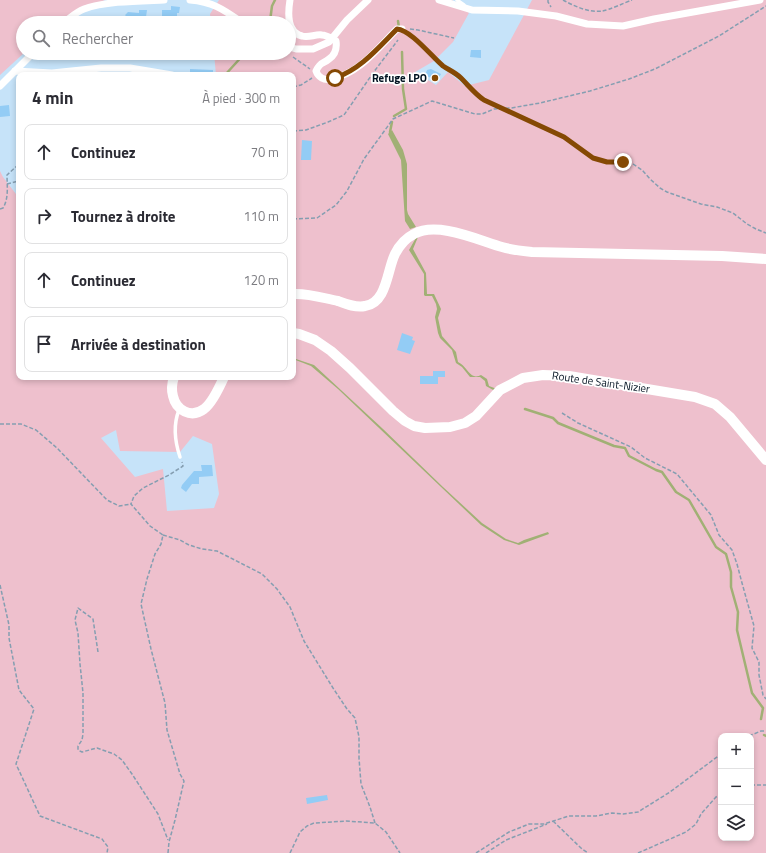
<!DOCTYPE html>
<html lang="fr">
<head>
<meta charset="utf-8">
<style>
	body { margin:0; font-family:"Titillium Web",sans-serif; background:#f7f7f7; color:#2b2b33 }
	.controls { position:absolute; right:12px; bottom:12px; display:grid; overflow:hidden; border-radius:8px; box-shadow:0 2px 6px #0003 }
	.controls button { width:36px; height:36px; display:grid; place-items:center; padding:0; border:0; border-bottom:1px solid #e1e1e2; background:#fff; color:#2b2b33; font:20px sans-serif }
	.stop { position:absolute; width:12px; height:12px; margin:-9px; border:3px solid #854904; border-radius:50%; background:#fff }
	.stop.end { background:#854904; border-color:#fff; box-shadow:0 1px 4px #0008 }
	.list { margin:0; padding:0; list-style:none }
	h2 { display:flex; justify-content:space-between; align-items:center; height:52px; margin:0; padding:0 16px; font-size:17px }
	h2 small { font-size:13px; font-weight:400; color:#7c7c81 }
	.list li { display:grid; grid-template-columns:26px 1fr auto; gap:12px; align-items:center; box-sizing:border-box; height:56px; margin:0 8px 8px; padding:0 8px; border:1px solid #e1e1e2; border-radius:8px }
	.list b { display:block; font-size:15px; white-space:nowrap }
	.list em { font-size:13px; font-style:normal; color:#7c7c81 }
	.icon { flex:none; width:22px; height:22px; fill:none; stroke:currentColor; stroke-width:2; stroke-linecap:round; stroke-linejoin:round }
	.map { position:relative; flex:none; width:766px; height:853px; overflow:hidden }
	.search { position:absolute; background:#fff; box-shadow:0 2px 6px #0003; left:16px; top:16px; width:280px; height:44px; display:flex; align-items:center; gap:10px; box-sizing:border-box; padding:0 14px; border-radius:22px; color:#7c7c81; font-size:15px }
	.panel { position:absolute; background:#fff; box-shadow:0 2px 6px #0003; left:16px; top:72px; width:280px; height:308px; border-radius:8px }
	.map>svg:first-child { display:block }
	.green { fill:#eec0cd; fill-rule:evenodd }
	.water { fill:#a1b075 }
	.lines { fill:none; stroke-linecap:round; stroke-linejoin:round }
	.stream { stroke:#a1b075; stroke-width:2.5 }
	.building { fill:#93ccf5 }
	.path { stroke:#859eb1; stroke-width:1.5; stroke-dasharray:4 2; stroke-linecap:butt }
	.service { stroke:#fff; stroke-width:3.5 }
	.minor { stroke:#fff; stroke-width:7 }
	.secondary { stroke:#fff; stroke-width:10 }
	.route { stroke:#854904; stroke-width:5 }
	.poi-dot { fill:#854904; stroke:#fff; stroke-width:1.5 }
	.labels { text-anchor:middle; dominant-baseline:central; stroke-width:3.5; stroke-linejoin:round; paint-order:stroke }
	.poi-label { font-size:11px; font-weight:bold; fill:#001120; stroke:#fff; text-anchor:end }
	.street-label { font-size:11px; fill:#001120; stroke:#fff }
</style>
</head>
<body>
<div class="map">
<svg width="766" height="853" viewBox="0 0 766 853">
	<rect width="100%" height="100%" fill="#c6e3f9"/>
	<g class="green">
		<polygon points="0,0 103,0 105,1 78,9 59,23 23,23 24,53 0,75"/>
		<path d="M 219,0 L 452,0 L 469,13 L 453,42 L 434,61 L 415,72 L 436,85 L 448,72 L 465,86 L 489,80 L 532,0 L 766,0 L 766,853 L 0,853 L 0,171 L 3,177 L 19,198 L 19,377 L 293,377 L 293,75 L 216,75 L 214,53 L 289,53 L 289,23 L 211,23 L 210,14 ZM 116,430 L 120,451 L 180,452 L 193,436 L 212,444 L 219,494 L 214,508 L 167,511 L 163,469 L 135,477 L 101,438 ZM 721,736 L 751,736 L 751,838 L 721,838 Z"/>
	</g>
	<g class="water">
		<polygon points="392,130 403,150 407,164 407,210 408,214 416,227 410,229 405,221 401,160 388,134"/>
		<path d="M 417,236 L 418,237 L 413,249 L 426,273 L 427,294 L 434,294 L 441,309 L 438,318 L 442,336 L 456,352 L 458,362 C 465,365 469,375 474,376 C 476,377 479,376 481,375 L 487,379 L 489,386 L 497,389 L 495,391 L 486,386 L 485,381 L 480,377 L 470,377 L 462,367 L 456,363 L 452,350 L 440,338 L 438,333 L 435,317 L 437,309 L 436,304 L 432,296 L 425,296 L 424,295 L 424,274 L 409,250 Z"/>
		<polygon points="293,358 314,365 383,429 443,487 482,523 506,539 518,543 524,540 548,532 549,534 519,545 504,540 481,525 338,389 311,366 293,359"/>
	</g>
	<g class="lines">
		<g class="stream">
			<polyline points="270,21 272,6 275,0"/>
			<polyline points="398,21 399,28"/>
			<polyline points="225,75 245,53"/>
			<polyline points="394,116 406,109 403,89 402,52"/>
			<polyline points="391,135 390,132 392,122"/>
			<polyline points="525,409 553,418 558,423 614,446 625,448 629,456 656,470 662,472 676,492 689,500 716,547 726,554 731,572 731,587 738,612 737,630 752,693 763,708 761,719"/>
			<polyline points="764,735 766,736"/>
		</g>
	</g>
	<g class="building">
		<polygon points="171,6 180,7 179,13 177,13 177,17 174,17 174,21 166,21 162,18 162,10 171,10"/>
		<polygon points="139,10 147,10 146,17 144,17 144,21 137,20 134,23 132,23 125,15 128,12 139,13"/>
		<polygon points="471,50 481,50 481,58 470,57"/>
		<polygon points="190,69 213,70 213,75 190,75"/>
		<polygon points="431,69 441,74 437,81 425,75 427,70"/>
		<polygon points="9,105 10,116 0,117 0,106"/>
		<polygon points="302,140 312,141 311,160 301,160"/>
		<polygon points="402,333 413,337 412,340 415,341 410,354 397,350"/>
		<polygon points="433,371 445,371 445,377 438,377 438,384 420,384 420,376 433,376"/>
		<polygon points="201,465 212,465 213,476 199,477 199,484 192,484 186,492 181,488 182,485 194,471 202,471"/>
		<polygon points="327,795 328,800 307,804 306,798"/>
	</g>
	<g class="lines">
		<g class="path">
			<polyline points="548,0 548,2 551,7"/>
			<path d="M 563,0 C 574,6 589,13 602,11 C 609,10 624,3 632,0"/>
			<polyline points="410,29 418,30 454,38"/>
			<polyline points="408,34 417,41 444,67 460,77 477,95 499,107"/>
			<polyline points="293,57 310,69"/>
			<polyline points="293,87 301,85 312,78"/>
			<polyline points="503,109 564,137 593,159 607,162 623,162 633,164 642,170 650,179 660,188 667,192 701,204 717,207 733,213 747,224 756,229 766,233"/>
			<polyline points="293,131 306,130 328,122 344,115 373,73 398,40"/>
			<polyline points="7,184 19,181"/>
			<path d="M 0,209 L 3,208 C 9,198 7,186 7,175 L 19,164"/>
			<polyline points="293,219 317,218 336,205 347,191 364,159 393,119 432,101 475,114 482,114 494,109 511,108 540,103 590,91 629,79 655,69 719,36 766,6"/>
			<polyline points="562,413 578,423 631,447 645,458 677,474 711,515 719,535 732,550 737,564 742,583 754,626 752,648 759,662 759,675 763,695 766,699"/>
			<polyline points="0,424 21,424 36,430 57,448 107,500 119,506 131,504"/>
			<polyline points="163,535 180,540 189,545 202,549 217,551 262,574 277,589 290,607 304,641 333,688 347,709 355,718 359,737 359,758 361,784 370,807 375,823"/>
			<polyline points="0,585 9,625 9,638 19,690 34,709 16,764 40,816 102,839 108,847 107,853"/>
			<polyline points="98,652 93,619 78,608 75,620 78,633 80,664 83,693 83,734 82,740 78,746 78,750 82,752 97,748 114,754 122,760 132,774 158,814 168,840"/>
			<polyline points="749,736 761,731 766,731"/>
			<polyline points="751,785 766,785"/>
			<polyline points="553,821 582,849 588,853"/>
			<polyline points="168,853 169,842 175,820 184,781 180,774 167,730 165,703 151,649 141,604 147,579 155,554 161,544 163,535 150,526 131,504 134,496 143,488 169,475 183,466 182,462"/>
			<polyline points="290,853 300,832 307,826 314,823 346,821 375,823 386,832 400,853"/>
			<polyline points="476,853 509,832 529,824 544,824 569,816 596,816 612,813 623,814 638,812 670,792 721,754"/>
			<polyline points="486,853 506,840 547,824"/>
			<polyline points="638,853 686,832 696,824 701,814 716,797 721,794"/>
		</g>
		<g class="service">
			<polyline points="457,0 464,5"/>
			<path d="M 179,410 C 173,425 175,442 180,457"/>
		</g>
		<g class="minor">
			<path d="M 190,0 C 214,2 224,10 243,23"/>
			<path d="M 290,0 C 288,12 286,32 302,36 C 309,38 315,34 322,35 C 327,35 332,39 336,41 C 337,48 335,55 329,59 C 323,64 320,62 316,71 C 318,77 324,81 331,79 C 359,74 378,48 397,29 L 402,29"/>
			<polyline points="439,0 472,10 518,11 556,16 587,24 623,26 654,19 760,0"/>
			<path d="M 63,23 C 70,18 76,12 84,9 C 106,1 140,1 164,0"/>
			<polyline points="289,47 296,49 313,49 329,42 347,20 368,0"/>
			<polyline points="15,71 52,73 101,68 130,68 172,75"/>
			<polyline points="0,86 33,53"/>
		</g>
		<g class="secondary">
			<path d="M 293,294 C 308,293 323,298 338,301 C 346,304 356,308 365,306 C 387,303 387,270 395,254 C 399,246 406,238 414,234 C 437,221 478,240 502,247 C 512,250 522,251 532,252 L 722,256 L 766,259"/>
			<polyline points="293,333 299,334 315,340 331,351 350,368 393,411 405,421 414,426 425,428 450,427 465,423 476,416 500,390 523,378 543,375 569,376 695,397 715,404 730,417 766,460"/>
			<path d="M 174,377 C 172,383 171,389 173,396 C 176,410 191,419 204,409 C 211,404 220,386 224,377"/>
		</g>
	</g>
	<g class="lines">
		<path class="route" d="M 335,78 C 361,69 378,48 397,29 C 411,30 432,57 443,66 C 449,70 456,73 461,78 C 469,86 475,94 484,100 L 564,137 L 593,158 L 607,162 L 623,162"/>
	</g>
	<circle class="poi-dot" cx="435" cy="78" r="4"/>
	<g class="labels">
		<g class="poi-label">
			<text x="427" y="78">Refuge LPO</text>
		</g>
		<g class="street-label">
			<text transform="translate(601 382) rotate(8)">Route de Saint-Nizier</text>
		</g>
	</g>
</svg>
<div class="controls">
<button>+</button>
<button>−</button>
<button><svg class="icon" aria-label="layers" viewBox="0 0 24 24"><path d="M12 4l9 5-9 5-9-5zM3 14l9 5 9-5"/></svg></button>
</div>
<div class="stop" style="left:335px;top:78px"></div>
<div class="stop end" style="left:623px;top:162px"></div>
<div class="search"><svg class="icon" aria-label="search" viewBox="0 0 24 24"><circle cx="10" cy="10" r="6"/><path d="M15 15l6 6"/></svg>Rechercher</div>
<section class="panel">
<h2>4 min<small>À pied · 300 m</small></h2>
<ul class="list">
<li><svg class="icon" aria-label="ahead" viewBox="0 0 24 24"><path d="M12 20V5M6 11l6-6 6 6"/></svg><div><b>Continuez</b></div><em>70 m</em></li>
<li><svg class="icon" aria-label="right" viewBox="0 0 24 24"><path d="M7 20v-9h11M14 6l5 5-5 5"/></svg><div><b>Tournez à droite</b></div><em>110 m</em></li>
<li><svg class="icon" aria-label="ahead" viewBox="0 0 24 24"><path d="M12 20V5M6 11l6-6 6 6"/></svg><div><b>Continuez</b></div><em>120 m</em></li>
<li><svg class="icon" aria-label="arrive" viewBox="0 0 24 24"><path d="M6 21V4h12l-3 4 3 4H6"/></svg><div><b>Arrivée à destination</b></div></li>
</ul>
</section>
</div>
</body>
</html>
